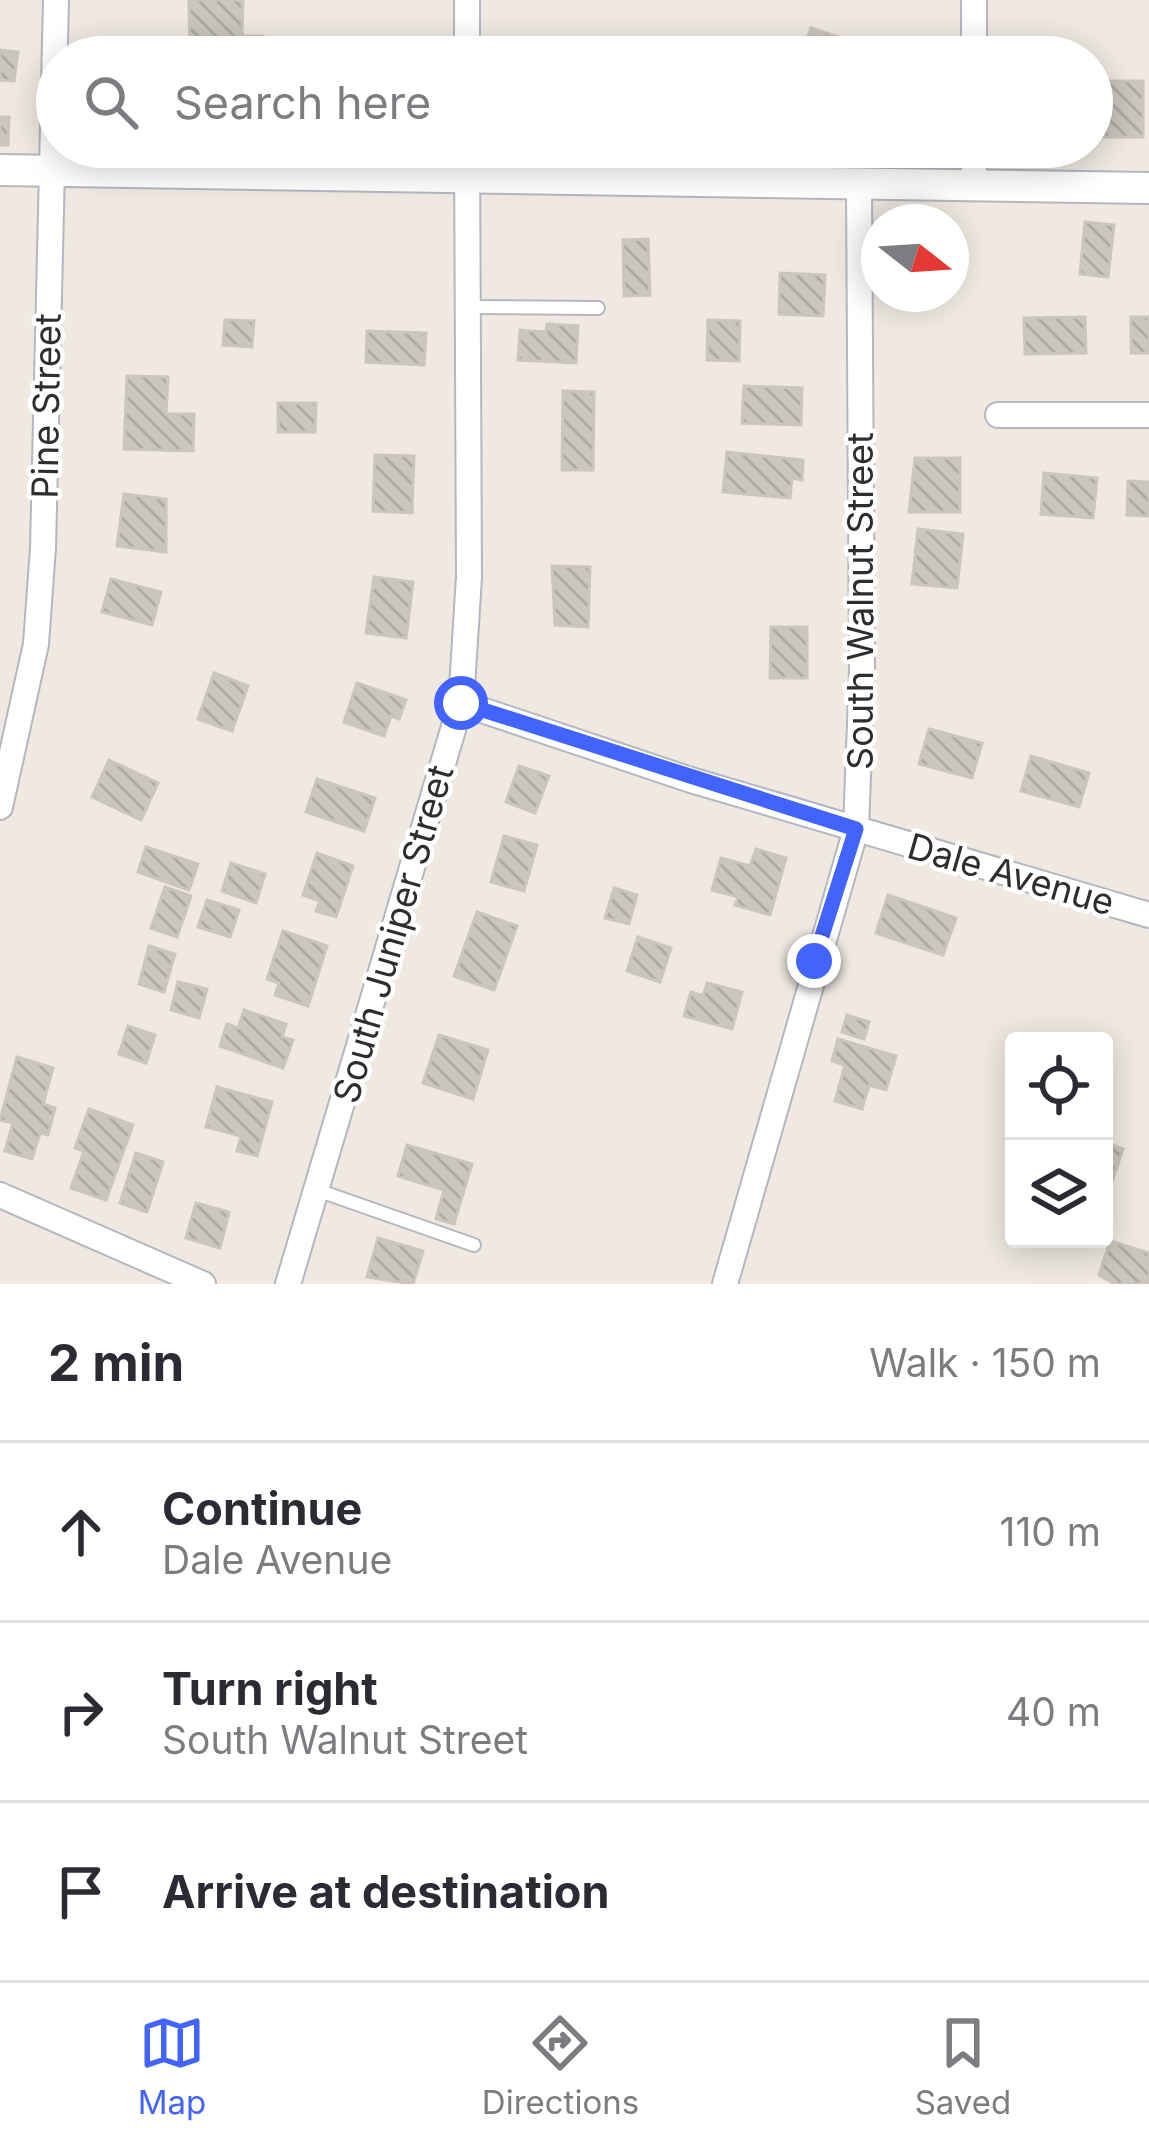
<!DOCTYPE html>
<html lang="en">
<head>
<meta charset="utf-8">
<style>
	body { margin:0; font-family:Inter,sans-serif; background:#f2f2f3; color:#2b2b33 }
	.controls { position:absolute; right:36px; bottom:36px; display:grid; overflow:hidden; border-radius:12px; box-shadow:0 6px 30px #0003 }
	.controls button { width:108px; height:108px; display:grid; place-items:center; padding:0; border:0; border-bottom:3px solid #e1e1e2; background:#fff; color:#2b2b33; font:60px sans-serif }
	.compass { position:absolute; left:861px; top:204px; width:108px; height:108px; border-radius:50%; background:#fff; box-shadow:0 6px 30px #0003; rotate:107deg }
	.stop { position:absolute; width:36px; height:36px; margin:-27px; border:9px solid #4264fb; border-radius:50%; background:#fff }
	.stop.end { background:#4264fb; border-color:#fff; box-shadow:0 3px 12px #0008 }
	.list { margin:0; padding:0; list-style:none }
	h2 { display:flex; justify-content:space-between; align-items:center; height:156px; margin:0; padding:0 48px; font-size:51px }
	h2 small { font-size:39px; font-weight:400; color:#7c7c81 }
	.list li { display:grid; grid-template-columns:78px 1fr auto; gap:36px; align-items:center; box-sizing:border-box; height:180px; padding:0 48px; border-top:3px solid #e1e1e2 }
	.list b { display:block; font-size:45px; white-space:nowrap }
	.list p { margin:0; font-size:39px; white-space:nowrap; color:#7c7c81 }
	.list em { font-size:39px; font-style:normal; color:#7c7c81 }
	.icon { flex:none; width:66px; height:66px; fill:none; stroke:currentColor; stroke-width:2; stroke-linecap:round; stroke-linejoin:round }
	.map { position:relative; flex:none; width:1149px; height:1284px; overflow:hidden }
	.search { position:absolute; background:#fff; box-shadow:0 6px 30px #0003; left:36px; right:36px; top:36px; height:132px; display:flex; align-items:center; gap:30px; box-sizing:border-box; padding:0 42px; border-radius:66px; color:#7c7c81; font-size:45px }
	.sheet { height:696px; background:#fff }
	nav { display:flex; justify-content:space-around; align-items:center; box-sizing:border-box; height:168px; border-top:3px solid #e1e1e2; background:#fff; font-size:33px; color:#7c7c81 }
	nav a { display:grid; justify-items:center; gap:6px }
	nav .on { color:#4264fb }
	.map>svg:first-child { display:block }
	.building { fill:url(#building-back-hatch); stroke:#cbc5ba; stroke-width:3 }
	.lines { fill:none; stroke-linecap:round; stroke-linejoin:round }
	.service-casing { stroke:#b4b7c1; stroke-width:16 }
	.minor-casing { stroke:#b4b7c1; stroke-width:28 }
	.tertiary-casing { stroke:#b4b7c1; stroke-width:34 }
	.service { stroke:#fff; stroke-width:12 }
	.minor { stroke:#fff; stroke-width:24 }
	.tertiary { stroke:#fff; stroke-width:30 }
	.route { stroke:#4264fb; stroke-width:15 }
	.labels { text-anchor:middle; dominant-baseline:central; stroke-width:9; stroke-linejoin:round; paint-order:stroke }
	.street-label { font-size:36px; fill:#2e2e2e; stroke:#fff }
</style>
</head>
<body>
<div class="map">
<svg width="1149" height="1284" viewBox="0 0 1149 1284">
	<defs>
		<pattern id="building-back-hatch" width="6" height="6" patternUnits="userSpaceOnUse" patternTransform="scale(3)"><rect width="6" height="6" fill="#cbc7bf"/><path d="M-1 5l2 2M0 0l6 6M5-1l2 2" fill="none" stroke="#afaba4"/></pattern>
	</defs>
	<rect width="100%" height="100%" fill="#efe9e1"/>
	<g class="building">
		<polygon points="189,0 243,0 242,36 263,36 262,57 190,57"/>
		<polygon points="811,28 844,39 838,57 801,57"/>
		<polygon points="0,50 18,52 14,81 0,80"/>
		<rect x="1101" y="81" width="42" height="56"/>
		<polygon points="0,117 9,117 8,145 0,145"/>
		<polygon points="1085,222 1114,225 1108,277 1080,274"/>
		<polygon points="648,239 650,295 624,296 623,240"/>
		<polygon points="780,273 825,275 823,316 779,314"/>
		<polygon points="1085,317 1086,353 1025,354 1024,318"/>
		<rect x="1131" y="317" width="18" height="36"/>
		<polygon points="225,320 254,321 252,347 223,345"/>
		<polygon points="708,320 740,321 739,361 707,360"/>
		<polygon points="547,324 578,326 576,363 518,360 520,330 546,332"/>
		<polygon points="367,331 426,333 424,365 366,362"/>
		<polygon points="127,376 168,377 166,414 194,414 193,451 124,449"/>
		<polygon points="744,386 802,388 801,425 742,423"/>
		<polygon points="563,391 594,392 593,470 562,470"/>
		<polygon points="278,403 316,403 315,432 278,432"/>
		<polygon points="727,452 803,460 802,480 792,478 790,498 723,492"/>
		<polygon points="375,455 414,456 412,513 373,511"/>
		<polygon points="915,458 960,458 960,512 909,512"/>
		<polygon points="1044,473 1097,478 1093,518 1041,514"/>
		<polygon points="1128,481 1149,482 1149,516 1127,515"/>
		<polygon points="124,494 166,499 166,552 117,546"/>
		<polygon points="918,529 963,534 957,588 912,584"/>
		<polygon points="552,566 590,567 588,627 555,625"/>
		<polygon points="374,577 413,582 406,638 366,633"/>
		<polygon points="111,579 161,592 152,625 102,612"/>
		<polygon points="771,627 807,627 807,678 770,678"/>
		<polygon points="214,673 248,686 232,731 198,719"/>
		<polygon points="357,683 406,700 399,719 391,716 384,736 344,722"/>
		<polygon points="929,729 982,743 972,778 919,764"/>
		<polygon points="1031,756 1089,773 1079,807 1021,791"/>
		<polygon points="109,760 158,783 141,820 92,797"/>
		<polygon points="519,766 549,776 535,813 506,802"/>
		<polygon points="317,779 375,798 364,831 306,812"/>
		<polygon points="504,836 537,845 524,891 491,882"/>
		<polygon points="146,847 198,864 189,890 138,872"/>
		<polygon points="756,849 786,858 770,915 735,905 738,897 712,890 721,858 750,866"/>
		<polygon points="317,853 353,866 336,917 316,911 320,901 303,895"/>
		<polygon points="231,863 265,874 256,903 222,891"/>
		<polygon points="165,887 191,896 177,937 151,928"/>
		<polygon points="614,888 637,895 629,924 605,918"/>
		<polygon points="888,895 956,918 943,955 876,933"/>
		<polygon points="207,900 239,910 230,937 198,927"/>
		<polygon points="477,912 517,926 494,990 454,976"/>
		<polygon points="283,931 327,946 308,1006 275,995 279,983 267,979"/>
		<polygon points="638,937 671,948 660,982 627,971"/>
		<polygon points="149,946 175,954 164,992 139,984"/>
		<polygon points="178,982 207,989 199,1018 171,1010"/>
		<polygon points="707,983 742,992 732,1029 684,1016 691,992 703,996"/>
		<polygon points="244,1010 286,1024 282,1037 293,1040 283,1068 220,1046 227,1024 238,1028"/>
		<polygon points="847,1015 869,1022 864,1039 842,1032"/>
		<polygon points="128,1026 155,1035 146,1063 119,1054"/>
		<polygon points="439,1035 488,1050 473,1099 423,1083"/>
		<polygon points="838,1039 896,1056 886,1090 869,1085 862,1109 835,1101 845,1065 832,1061"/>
		<polygon points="17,1057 53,1068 43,1104 55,1108 48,1135 40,1133 32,1159 5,1151 13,1123 0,1120"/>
		<polygon points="217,1087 272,1102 257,1156 237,1151 241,1136 206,1127"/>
		<polygon points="89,1109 133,1125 106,1200 71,1188 84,1151 75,1148"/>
		<polygon points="1104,1142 1123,1149 1107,1197 1104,1196"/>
		<polygon points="407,1145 472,1164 454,1224 436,1219 444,1190 398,1176"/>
		<polygon points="136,1153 163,1162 147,1212 120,1203"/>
		<polygon points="196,1203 229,1212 220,1248 186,1238"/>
		<polygon points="378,1238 423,1251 413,1284 367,1277"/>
		<polygon points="1110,1241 1149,1253 1149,1284 1115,1284 1099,1275"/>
	</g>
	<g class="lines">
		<g class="service-casing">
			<g id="service">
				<polyline points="469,307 598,308"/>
				<polyline points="317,1190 474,1245"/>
			</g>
		</g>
		<g class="minor-casing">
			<g id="minor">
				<polyline points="974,0 974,57"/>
				<polyline points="467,57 467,0"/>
				<polyline points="974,147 974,188"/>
				<polyline points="998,415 1149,415"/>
				<polyline points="461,703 691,780 1149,915"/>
				<polyline points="0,807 36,644 43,548 56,0"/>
				<polyline points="0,1195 203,1284"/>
				<polyline points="288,1284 461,703 469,577 467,147"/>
				<polyline points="725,1284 856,829 862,670 859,187"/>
			</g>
		</g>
		<g class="tertiary-casing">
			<polyline id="tertiary" points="0,170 1149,188"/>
		</g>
		<use href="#service" class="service"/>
		<use href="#minor" class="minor"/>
		<use href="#tertiary" class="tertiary"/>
	</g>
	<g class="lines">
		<polyline class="route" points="461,703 856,829 814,961"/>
	</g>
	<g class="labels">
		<g class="street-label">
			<text transform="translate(46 406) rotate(-89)">Pine Street</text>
			<text transform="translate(860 601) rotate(-90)">South Walnut Street</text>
			<text transform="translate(1011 874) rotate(16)">Dale Avenue</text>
			<text transform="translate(393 934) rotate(-74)">South Juniper Street</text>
		</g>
	</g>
</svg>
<div class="controls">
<button><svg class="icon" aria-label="locate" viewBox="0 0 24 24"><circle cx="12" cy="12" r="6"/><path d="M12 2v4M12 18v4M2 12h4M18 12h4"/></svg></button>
<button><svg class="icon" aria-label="layers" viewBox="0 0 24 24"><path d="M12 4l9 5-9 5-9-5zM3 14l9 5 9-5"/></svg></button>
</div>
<svg class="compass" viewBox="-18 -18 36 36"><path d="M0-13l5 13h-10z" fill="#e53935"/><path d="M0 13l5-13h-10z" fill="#7c7c81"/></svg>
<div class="stop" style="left:461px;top:703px"></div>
<div class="stop end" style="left:814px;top:961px"></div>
<div class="search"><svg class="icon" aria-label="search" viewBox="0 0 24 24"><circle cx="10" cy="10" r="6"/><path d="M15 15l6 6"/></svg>Search here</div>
</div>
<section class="sheet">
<h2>2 min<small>Walk · 150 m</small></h2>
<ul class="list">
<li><svg class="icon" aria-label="ahead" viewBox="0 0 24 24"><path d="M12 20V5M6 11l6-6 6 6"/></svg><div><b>Continue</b><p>Dale Avenue</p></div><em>110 m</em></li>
<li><svg class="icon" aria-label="right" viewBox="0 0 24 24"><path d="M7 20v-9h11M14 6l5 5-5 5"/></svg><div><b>Turn right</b><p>South Walnut Street</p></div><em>40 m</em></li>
<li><svg class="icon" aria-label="arrive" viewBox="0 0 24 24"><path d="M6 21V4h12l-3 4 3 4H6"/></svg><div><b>Arrive at destination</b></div></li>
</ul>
</section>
<nav>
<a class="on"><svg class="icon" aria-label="map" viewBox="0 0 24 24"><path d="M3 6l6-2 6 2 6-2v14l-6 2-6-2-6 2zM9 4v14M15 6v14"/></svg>Map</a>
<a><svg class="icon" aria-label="directions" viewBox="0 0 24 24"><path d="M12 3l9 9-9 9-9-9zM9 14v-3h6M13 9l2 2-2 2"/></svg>Directions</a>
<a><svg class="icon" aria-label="saved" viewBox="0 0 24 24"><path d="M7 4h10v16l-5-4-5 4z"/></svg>Saved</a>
</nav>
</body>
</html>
